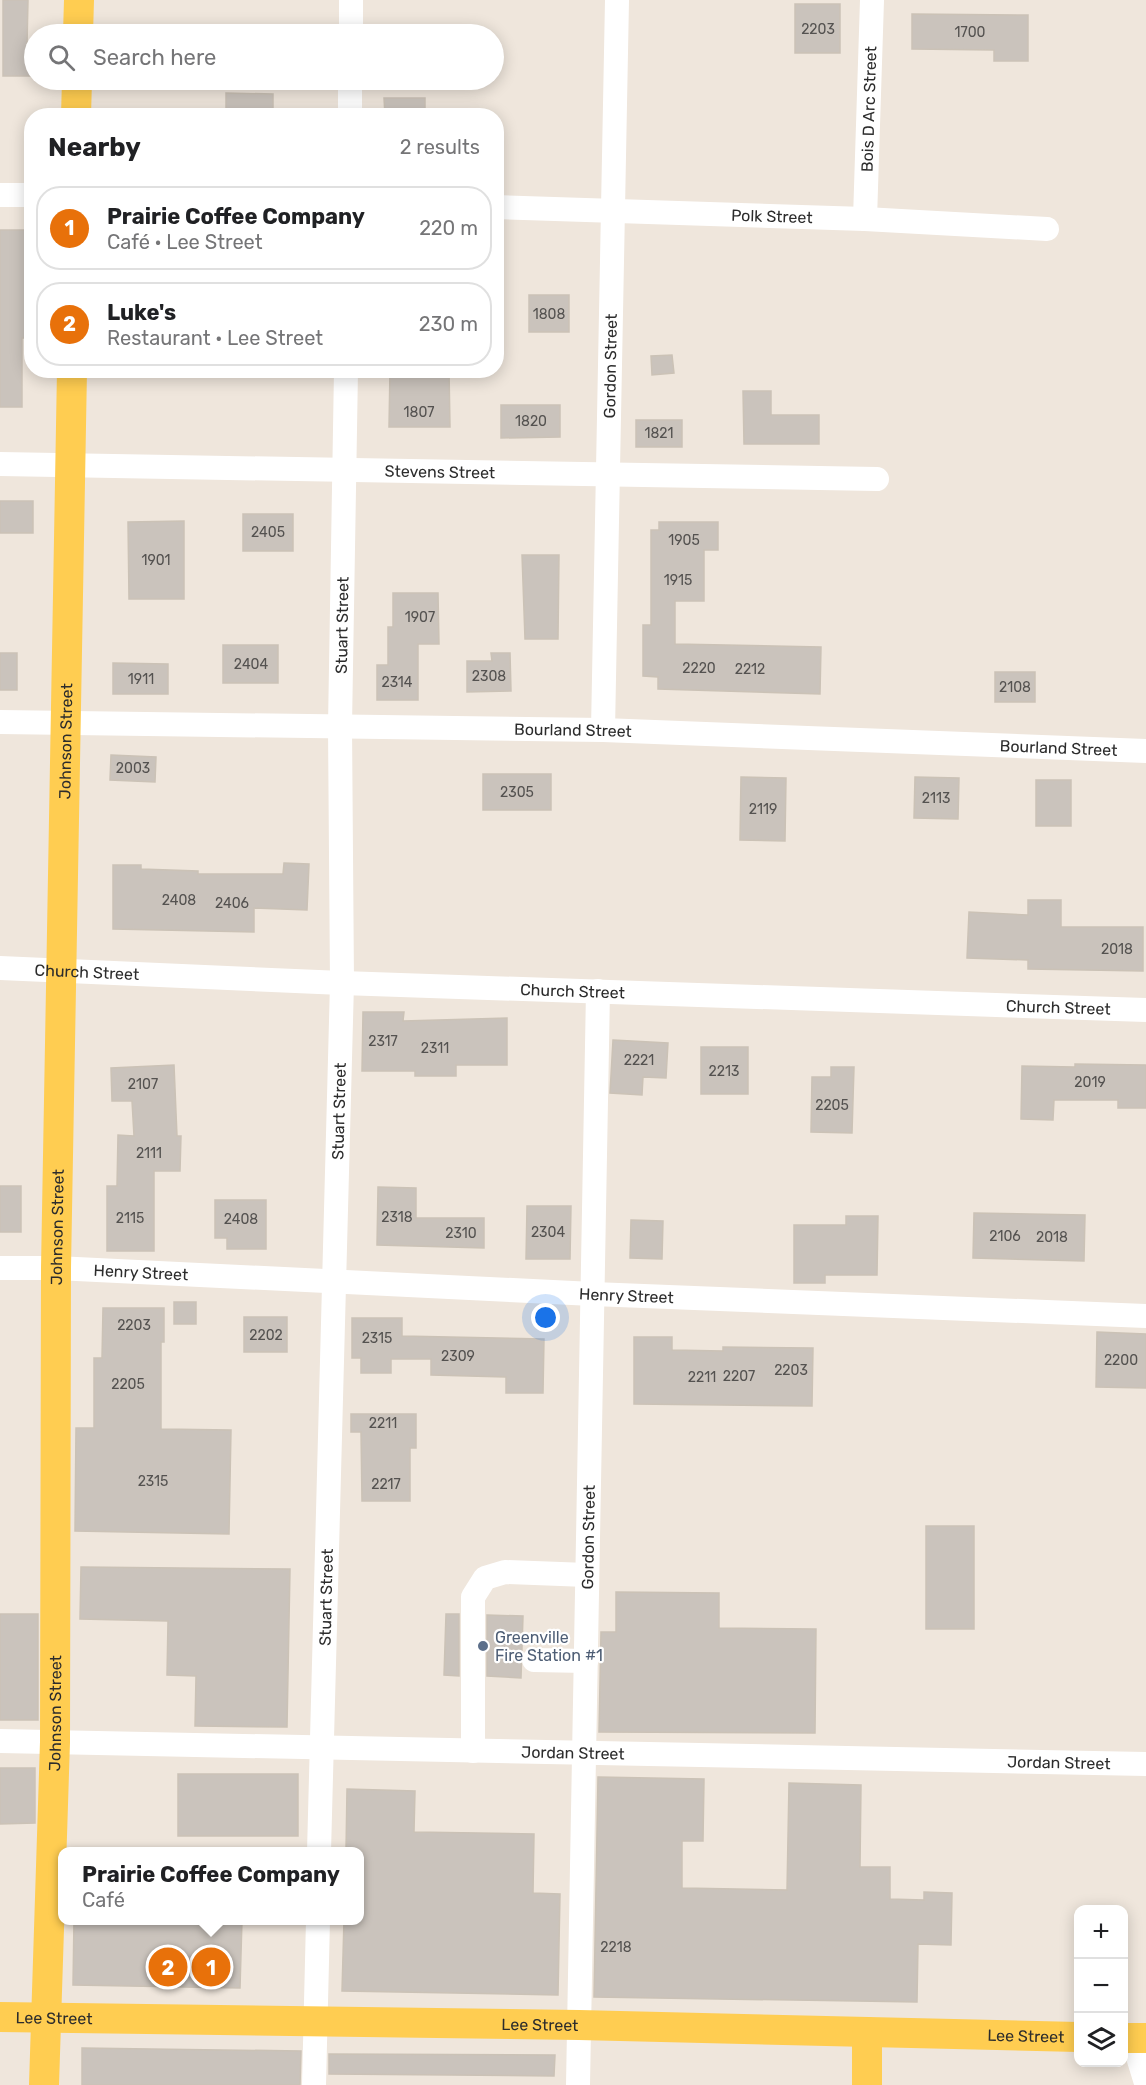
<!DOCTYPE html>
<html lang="en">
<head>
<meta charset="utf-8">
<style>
	body { margin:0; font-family:Rubik,sans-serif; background:#f6f6f6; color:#202124 }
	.controls { position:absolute; right:18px; bottom:18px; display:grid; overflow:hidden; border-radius:12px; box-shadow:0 3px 15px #0003 }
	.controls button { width:54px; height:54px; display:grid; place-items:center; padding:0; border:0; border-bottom:2px solid #e0e0e0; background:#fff; color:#202124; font:30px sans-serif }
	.you { position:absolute; left:546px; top:1318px; width:21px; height:21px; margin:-15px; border:4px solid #fff; border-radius:50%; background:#1a73e8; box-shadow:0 0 0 9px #1a73e833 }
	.badge { display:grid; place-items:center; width:39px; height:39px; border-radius:50%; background:#1a73e8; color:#fff; font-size:20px; font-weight:700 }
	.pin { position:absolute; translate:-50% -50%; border:3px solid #fff; box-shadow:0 2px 6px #0006 }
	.popup { position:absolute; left:58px; top:1847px; width:306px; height:78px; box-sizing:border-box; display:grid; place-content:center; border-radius:12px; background:#fff; filter:drop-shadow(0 2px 4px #0005); font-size:20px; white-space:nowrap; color:#757577 }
	.popup b { font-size:22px; color:#202124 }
	.popup::after { content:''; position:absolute; left:50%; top:100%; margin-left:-12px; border:12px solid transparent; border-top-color:#fff }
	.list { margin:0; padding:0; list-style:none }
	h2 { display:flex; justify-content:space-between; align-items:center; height:78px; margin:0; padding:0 24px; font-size:26px }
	h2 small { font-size:20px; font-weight:400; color:#757577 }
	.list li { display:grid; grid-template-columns:39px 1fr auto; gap:18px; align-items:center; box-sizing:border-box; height:84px; margin:0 12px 12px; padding:0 12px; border:2px solid #e0e0e0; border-radius:24px }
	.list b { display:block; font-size:22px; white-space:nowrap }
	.list p { margin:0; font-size:20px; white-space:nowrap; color:#757577 }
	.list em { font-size:20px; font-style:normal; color:#757577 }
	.icon { flex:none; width:33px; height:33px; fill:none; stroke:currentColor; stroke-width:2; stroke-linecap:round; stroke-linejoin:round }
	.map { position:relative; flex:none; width:1146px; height:2085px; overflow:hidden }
	.search { position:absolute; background:#fff; box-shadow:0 3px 15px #0003; left:24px; top:24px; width:480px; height:66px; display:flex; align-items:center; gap:15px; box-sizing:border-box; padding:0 21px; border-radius:33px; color:#757577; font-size:22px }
	.panel { position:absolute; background:#fff; box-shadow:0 3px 15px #0003; left:24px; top:108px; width:480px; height:270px; border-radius:24px }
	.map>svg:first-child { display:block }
	.building { fill:#cac3bc; stroke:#cbc2b6; stroke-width:1.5 }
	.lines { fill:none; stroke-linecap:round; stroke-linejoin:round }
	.minor { stroke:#fff; stroke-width:24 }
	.major { stroke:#ffcd51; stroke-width:30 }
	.service-dot { fill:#5c6f8a; stroke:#fff; stroke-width:2 }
	.labels { text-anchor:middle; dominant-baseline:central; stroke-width:4.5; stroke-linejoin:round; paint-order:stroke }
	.number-label { font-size:14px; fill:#545250 }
	.street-label { font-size:16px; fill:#2c2c2c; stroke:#fff }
	.service-label { font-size:16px; fill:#4e5e75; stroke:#fff; text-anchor:start }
</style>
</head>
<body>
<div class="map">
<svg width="1146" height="2085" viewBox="0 0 1146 2085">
	<rect width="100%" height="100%" fill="#efe6dc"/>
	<g class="building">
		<polygon points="3,0 28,0 27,46 34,46 34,76 3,76"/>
		<rect x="795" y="4" width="45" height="49"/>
		<polygon points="912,14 1028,15 1028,61 994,61 994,50 912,49"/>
		<polygon points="226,93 273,94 273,116 226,116"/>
		<polygon points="384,98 425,98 425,116 385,116"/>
		<polygon points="0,230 32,230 32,264 26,264 26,338 22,338 22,407 0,407"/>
		<rect x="529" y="295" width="40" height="37"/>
		<polygon points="672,355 674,373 652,375 651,356"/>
		<polygon points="390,370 449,370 450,427 389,427"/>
		<polygon points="743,391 771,391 771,415 819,415 819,444 744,444"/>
		<polygon points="501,405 560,405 560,437 501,438"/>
		<rect x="636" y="420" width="46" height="27"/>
		<rect x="0" y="501" width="33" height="32"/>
		<rect x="243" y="514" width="50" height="37"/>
		<polygon points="184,521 184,599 129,599 128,522"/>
		<polygon points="659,522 718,522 718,550 704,550 704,601 675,601 675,644 821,647 820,694 658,689 658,677 643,676 643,625 651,625 651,530 659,530"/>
		<polygon points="522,555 559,555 558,639 525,639"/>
		<polygon points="393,593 438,593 439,644 418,644 418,700 377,700 377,665 388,665 388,627 393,627"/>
		<rect x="223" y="645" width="55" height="38"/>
		<rect x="0" y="653" width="17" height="37"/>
		<polygon points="491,653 510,653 511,691 467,692 467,661 492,661"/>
		<polygon points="113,663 168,664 168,694 113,694"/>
		<rect x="995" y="672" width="40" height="30"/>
		<polygon points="111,755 156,757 155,782 110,780"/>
		<rect x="483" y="774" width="68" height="36"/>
		<polygon points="741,777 786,778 785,841 740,840"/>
		<polygon points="915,777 959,778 958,819 914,818"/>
		<rect x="1036" y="780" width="35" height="46"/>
		<polygon points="284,863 309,864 307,910 254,908 254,932 113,929 113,865 141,865 141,869 198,871 198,874 283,874"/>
		<polygon points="1028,900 1061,900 1061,927 1143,927 1143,971 1028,969 1028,960 967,958 969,912 1028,915"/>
		<polygon points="363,1012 404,1012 403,1021 507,1018 507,1065 456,1065 456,1076 415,1076 415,1071 362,1071"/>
		<polygon points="613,1040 668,1043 666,1078 643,1077 642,1095 610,1093"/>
		<rect x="701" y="1047" width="47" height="47"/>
		<polygon points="1075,1064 1146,1065 1146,1108 1118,1108 1118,1100 1054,1100 1053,1120 1021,1119 1022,1066 1075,1067"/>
		<polygon points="174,1065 177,1136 181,1136 180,1171 154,1171 154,1251 107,1251 107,1186 117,1186 118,1135 134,1136 132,1101 112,1101 111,1068"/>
		<polygon points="831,1067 854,1067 852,1133 811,1132 812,1077 831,1077"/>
		<rect x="0" y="1186" width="21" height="46"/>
		<polygon points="378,1187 416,1188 416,1218 484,1218 484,1248 377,1245"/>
		<polygon points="215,1200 266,1200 266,1249 227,1249 227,1238 215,1238"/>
		<polygon points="527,1206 571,1206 570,1259 526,1259"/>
		<polygon points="974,1213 1085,1215 1084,1261 973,1258"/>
		<polygon points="846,1216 878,1216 877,1275 825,1275 825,1283 794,1283 794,1225 846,1225"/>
		<polygon points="631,1220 663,1221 662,1259 630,1258"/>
		<rect x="174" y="1302" width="22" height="22"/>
		<polygon points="103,1308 164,1308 164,1342 161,1342 161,1429 231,1430 229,1534 75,1531 76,1428 94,1428 94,1358 102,1358"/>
		<rect x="244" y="1317" width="43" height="35"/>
		<polygon points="352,1318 402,1318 402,1336 544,1339 543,1393 506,1393 506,1377 431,1375 431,1359 391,1359 391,1373 361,1373 361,1358 352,1358"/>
		<polygon points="1097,1332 1146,1334 1146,1388 1096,1387"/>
		<polygon points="634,1337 672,1337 672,1350 723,1351 723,1347 813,1348 812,1406 634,1404"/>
		<polygon points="351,1414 416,1414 416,1448 410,1448 410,1501 362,1501 361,1432 351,1432"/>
		<rect x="926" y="1526" width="48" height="103"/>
		<polygon points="81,1567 290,1569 287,1727 195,1726 196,1676 167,1675 168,1621 80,1619"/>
		<polygon points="616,1592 719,1593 719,1628 816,1629 815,1733 599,1732 601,1632 616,1632"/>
		<rect x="0" y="1614" width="38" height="106"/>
		<polygon points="446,1614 459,1614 459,1676 444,1675"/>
		<polygon points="487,1615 523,1616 521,1678 487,1676"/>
		<polygon points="0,1768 35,1768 35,1823 0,1824"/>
		<rect x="178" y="1774" width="120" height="62"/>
		<polygon points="598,1777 704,1779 703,1841 682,1841 682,1888 787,1890 789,1783 861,1785 860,1867 890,1867 890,1899 924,1900 924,1892 952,1893 951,1945 918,1944 917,2002 594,1997"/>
		<polygon points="347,1789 415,1791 414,1832 534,1834 533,1893 560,1894 558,1995 342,1991 344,1920 360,1920 360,1851 346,1851"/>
		<polygon points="74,1920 242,1920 240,1988 73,1985"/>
		<polygon points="82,2048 301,2051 300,2085 82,2085"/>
		<polygon points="329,2054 555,2055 554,2076 329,2074"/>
	</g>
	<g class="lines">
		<g class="minor">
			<polyline points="351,34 351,0"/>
			<polyline points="350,116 350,80"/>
			<polyline points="0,195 32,195"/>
			<path id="s1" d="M 496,207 L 865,219 L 1047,229"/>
			<path id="s2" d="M 865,219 L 872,0"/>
			<path id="s3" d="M 0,464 L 877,479"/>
			<path id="s4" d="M 0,722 L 603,730 L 1146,751"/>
			<path id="s5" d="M 603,730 L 617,0"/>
			<path id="s6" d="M 0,968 L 342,983 L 1146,1010"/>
			<path id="s7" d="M 0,1268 L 56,1268 L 593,1294 L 1146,1316"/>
			<polyline points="534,1660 586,1661"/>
			<path id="s8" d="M 0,1741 L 1146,1764"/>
			<polyline points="473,1751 473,1597 485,1578 505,1572 587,1575"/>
			<path id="s9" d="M 319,1852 L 342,983 L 340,726 L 346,370"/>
			<polyline points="1138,2038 1138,2057 1146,2083"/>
			<polyline points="314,2085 318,1920"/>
			<path id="s10" d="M 578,2085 L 598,991"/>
		</g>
		<g class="major">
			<polyline points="78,34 79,0"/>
			<polyline points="76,116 77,80"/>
			<path id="s11" d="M 0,2017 L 579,2025 L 1078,2037"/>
			<polyline points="1124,2038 1146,2038"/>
			<path id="s12" d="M 44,2085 L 55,1742 L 56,1268 L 72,370"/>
			<polyline points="867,2085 867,2032"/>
		</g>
	</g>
	<circle class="service-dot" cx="483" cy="1646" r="6"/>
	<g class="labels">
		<g class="number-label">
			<text x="818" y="29">2203</text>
			<text x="970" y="32">1700</text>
			<text x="549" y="314">1808</text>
			<text x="419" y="412">1807</text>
			<text x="531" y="421">1820</text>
			<text x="659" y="433">1821</text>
			<text x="268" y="532">2405</text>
			<text x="684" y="540">1905</text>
			<text x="156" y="560">1901</text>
			<text x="678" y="580">1915</text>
			<text x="420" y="617">1907</text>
			<text x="251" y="664">2404</text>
			<text x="699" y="668">2220</text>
			<text x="750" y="669">2212</text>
			<text x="489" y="676">2308</text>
			<text x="141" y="679">1911</text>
			<text x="397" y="682">2314</text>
			<text x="1015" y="687">2108</text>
			<text x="133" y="768">2003</text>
			<text x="517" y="792">2305</text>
			<text x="936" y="798">2113</text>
			<text x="763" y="809">2119</text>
			<text x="179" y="900">2408</text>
			<text x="232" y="903">2406</text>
			<text x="1117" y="949">2018</text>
			<text x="383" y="1041">2317</text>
			<text x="435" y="1048">2311</text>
			<text x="639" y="1060">2221</text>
			<text x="724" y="1071">2213</text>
			<text x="1090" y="1082">2019</text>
			<text x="143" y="1084">2107</text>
			<text x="832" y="1105">2205</text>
			<text x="149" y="1153">2111</text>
			<text x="397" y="1217">2318</text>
			<text x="130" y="1218">2115</text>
			<text x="241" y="1219">2408</text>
			<text x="548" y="1232">2304</text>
			<text x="461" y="1233">2310</text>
			<text x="1005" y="1236">2106</text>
			<text x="1052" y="1237">2018</text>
			<text x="134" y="1325">2203</text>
			<text x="266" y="1335">2202</text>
			<text x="377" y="1338">2315</text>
			<text x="458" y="1356">2309</text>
			<text x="1121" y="1360">2200</text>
			<text x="791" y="1370">2203</text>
			<text x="739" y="1376">2207</text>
			<text x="702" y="1377">2211</text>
			<text x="128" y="1384">2205</text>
			<text x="383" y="1423">2211</text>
			<text x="153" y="1481">2315</text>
			<text x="386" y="1484">2217</text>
			<text x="616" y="1947">2218</text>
		</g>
		<g class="street-label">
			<text stroke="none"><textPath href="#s2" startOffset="110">Bois D Arc Street</textPath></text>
			<text stroke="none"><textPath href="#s1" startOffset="276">Polk Street</textPath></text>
			<text stroke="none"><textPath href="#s5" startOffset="364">Gordon Street</textPath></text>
			<text stroke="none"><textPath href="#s3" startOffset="440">Stevens Street</textPath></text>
			<text stroke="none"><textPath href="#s9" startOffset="1227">Stuart Street</textPath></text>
			<text stroke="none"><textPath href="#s4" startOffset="573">Bourland Street</textPath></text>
			<text stroke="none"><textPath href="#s12" startOffset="1344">Johnson Street</textPath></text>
			<text stroke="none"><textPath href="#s4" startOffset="1059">Bourland Street</textPath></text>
			<text stroke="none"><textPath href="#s6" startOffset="87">Church Street</textPath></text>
			<text stroke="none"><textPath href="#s6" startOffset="573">Church Street</textPath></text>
			<text stroke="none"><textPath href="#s6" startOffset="1059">Church Street</textPath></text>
			<text stroke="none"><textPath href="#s9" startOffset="741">Stuart Street</textPath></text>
			<text stroke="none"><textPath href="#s12" startOffset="858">Johnson Street</textPath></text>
			<text stroke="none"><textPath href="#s7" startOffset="141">Henry Street</textPath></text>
			<text stroke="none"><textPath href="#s7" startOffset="627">Henry Street</textPath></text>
			<text stroke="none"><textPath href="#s10" startOffset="548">Gordon Street</textPath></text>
			<text stroke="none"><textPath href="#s9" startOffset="255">Stuart Street</textPath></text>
			<text stroke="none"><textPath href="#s12" startOffset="372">Johnson Street</textPath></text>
			<text stroke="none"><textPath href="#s8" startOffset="573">Jordan Street</textPath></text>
			<text stroke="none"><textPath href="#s8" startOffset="1059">Jordan Street</textPath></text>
			<text stroke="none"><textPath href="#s11" startOffset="54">Lee Street</textPath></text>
			<text stroke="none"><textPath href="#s11" startOffset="540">Lee Street</textPath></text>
			<text stroke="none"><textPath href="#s11" startOffset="1026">Lee Street</textPath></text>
		</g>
		<g class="service-label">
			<text x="495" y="1637">Greenville<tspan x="495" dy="18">Fire Station #1</tspan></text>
		</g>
	</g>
</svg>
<div class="controls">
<button>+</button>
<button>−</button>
<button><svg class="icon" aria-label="layers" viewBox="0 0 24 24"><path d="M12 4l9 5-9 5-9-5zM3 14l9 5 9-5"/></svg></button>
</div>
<div class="you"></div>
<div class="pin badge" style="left:211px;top:1967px;background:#e8710a">1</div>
<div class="popup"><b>Prairie Coffee Company</b>Café</div>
<div class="pin badge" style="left:168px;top:1967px;background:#e8710a">2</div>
<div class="search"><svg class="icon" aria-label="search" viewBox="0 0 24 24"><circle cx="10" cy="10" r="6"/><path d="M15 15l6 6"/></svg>Search here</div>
<section class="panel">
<h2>Nearby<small>2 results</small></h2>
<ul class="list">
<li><span class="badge" style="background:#e8710a">1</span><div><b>Prairie Coffee Company</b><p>Café · Lee Street</p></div><em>220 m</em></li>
<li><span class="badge" style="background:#e8710a">2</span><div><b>Luke's</b><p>Restaurant · Lee Street</p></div><em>230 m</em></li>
</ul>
</section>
</div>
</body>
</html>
